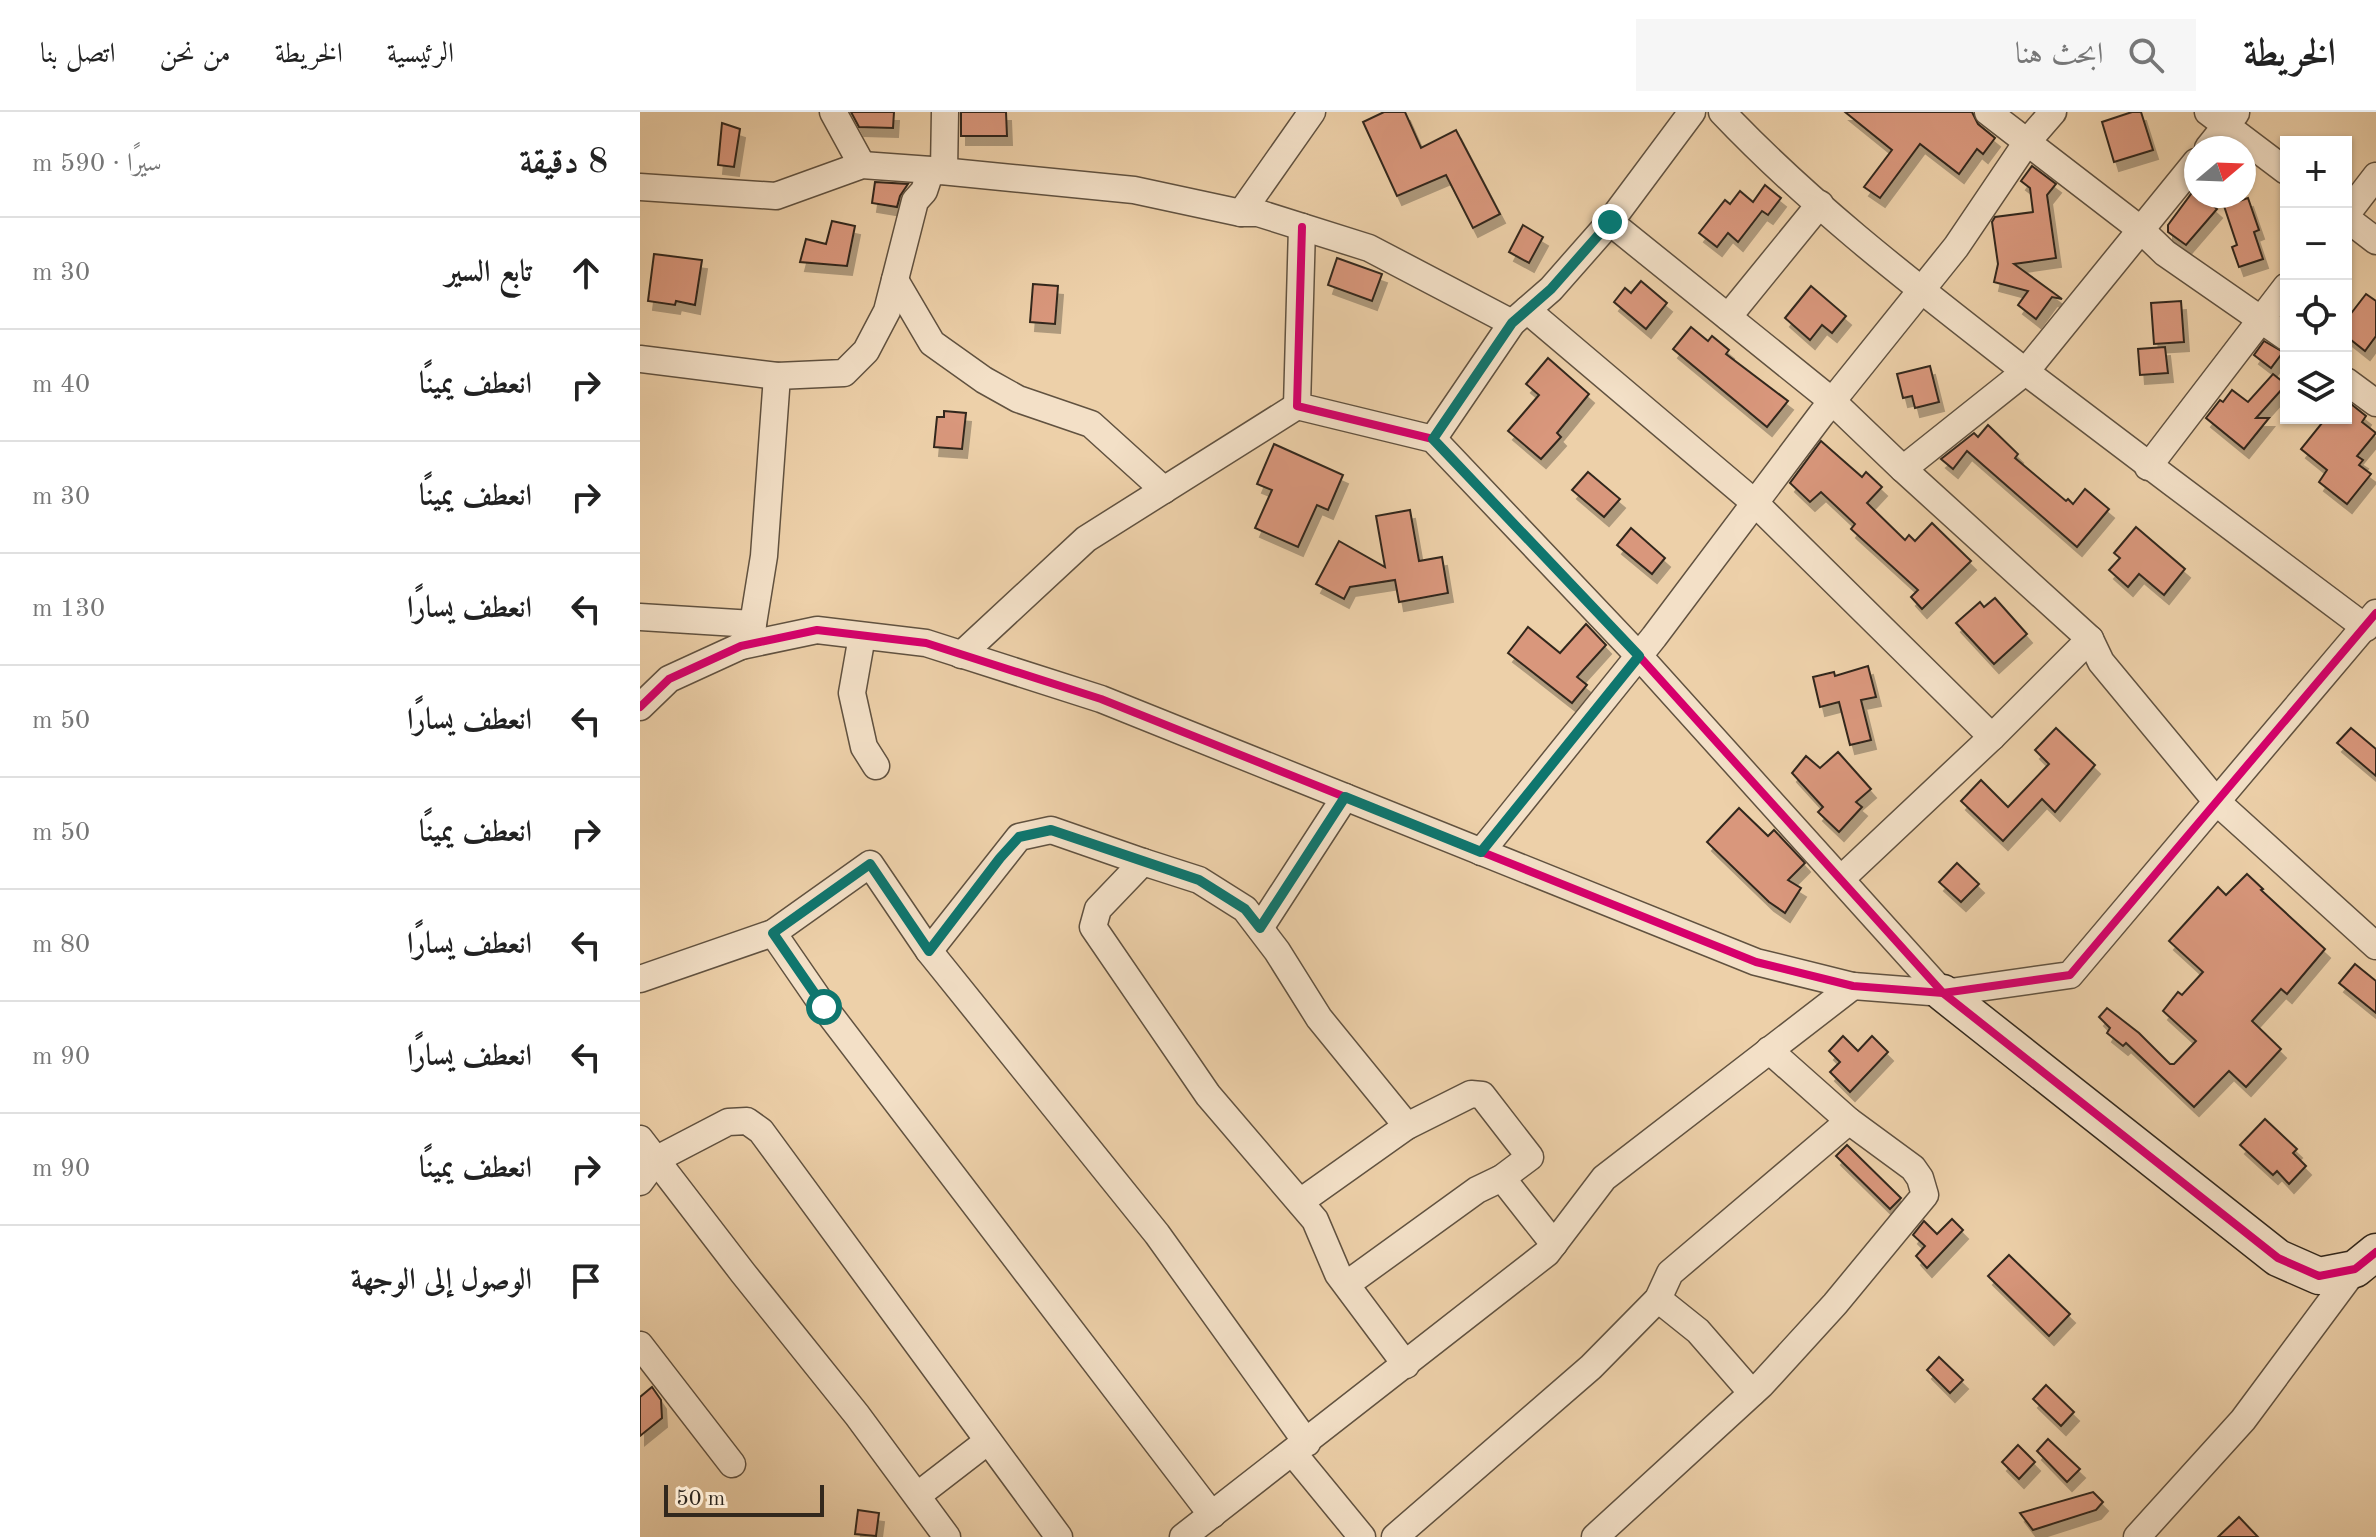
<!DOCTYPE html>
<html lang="ar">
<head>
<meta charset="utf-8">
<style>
	body { margin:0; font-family:"Old Standard TT",Amiri,serif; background:#f6f6f6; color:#222; direction:rtl }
	.controls { position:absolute; right:24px; top:24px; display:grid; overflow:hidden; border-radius:0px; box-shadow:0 2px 6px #0004 }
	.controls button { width:72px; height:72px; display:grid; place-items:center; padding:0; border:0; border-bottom:2px solid #e0e0e0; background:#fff; color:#222; font:40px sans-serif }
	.compass { position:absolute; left:1544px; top:24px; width:72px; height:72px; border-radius:50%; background:#fff; box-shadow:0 2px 6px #0004; rotate:71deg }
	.scale { position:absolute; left:24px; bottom:20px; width:160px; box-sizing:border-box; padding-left:8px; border:4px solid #32281d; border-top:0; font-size:22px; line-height:28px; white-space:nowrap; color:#32281d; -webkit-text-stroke:6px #f3e0c7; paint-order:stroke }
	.stop { position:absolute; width:24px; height:24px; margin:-18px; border:6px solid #0f766e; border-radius:50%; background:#fff }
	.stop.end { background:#0f766e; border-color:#fff; box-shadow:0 2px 8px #0008 }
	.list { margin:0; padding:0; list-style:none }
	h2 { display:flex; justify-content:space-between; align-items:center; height:104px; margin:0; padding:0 32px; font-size:34px }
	h2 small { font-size:26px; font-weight:400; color:#767676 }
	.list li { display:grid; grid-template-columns:52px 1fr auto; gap:24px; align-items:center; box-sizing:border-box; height:112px; padding:0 32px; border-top:2px solid #e0e0e0 }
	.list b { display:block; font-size:30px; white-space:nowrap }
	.list em { font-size:26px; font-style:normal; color:#767676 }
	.icon { flex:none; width:44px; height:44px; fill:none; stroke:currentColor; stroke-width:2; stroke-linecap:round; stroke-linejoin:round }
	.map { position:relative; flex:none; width:1736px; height:1425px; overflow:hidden; direction:ltr }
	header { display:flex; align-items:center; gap:48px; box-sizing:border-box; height:112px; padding:0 40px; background:#fff; border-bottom:2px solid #e0e0e0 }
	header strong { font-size:38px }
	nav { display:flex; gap:44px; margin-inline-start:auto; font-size:28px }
	.search { width:560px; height:72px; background:#f6f6f6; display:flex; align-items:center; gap:20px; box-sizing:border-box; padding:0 28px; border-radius:0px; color:#767676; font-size:30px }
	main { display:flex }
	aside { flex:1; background:#fff }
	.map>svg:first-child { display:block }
	.building { fill:#d9977b; stroke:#32281d; stroke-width:2; filter:url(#shadow) }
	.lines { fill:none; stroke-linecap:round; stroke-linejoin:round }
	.street-casing { stroke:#615240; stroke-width:29 }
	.secondary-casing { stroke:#32281d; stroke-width:39 }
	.street { stroke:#f3e0c7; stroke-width:26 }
	.secondary { stroke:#f3e0c7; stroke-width:36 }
	.cycleway-casing { stroke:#f3e0c7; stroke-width:13 }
	.cycleway { stroke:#d6006c; stroke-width:8 }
	.route { stroke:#0f766e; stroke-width:10 }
</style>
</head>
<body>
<header>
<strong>الخريطة</strong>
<div class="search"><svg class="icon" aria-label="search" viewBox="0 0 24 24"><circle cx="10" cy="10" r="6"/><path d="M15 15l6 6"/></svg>ابحث هنا</div>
<nav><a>الرئيسية</a><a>الخريطة</a><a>من نحن</a><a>اتصل بنا</a></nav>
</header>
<main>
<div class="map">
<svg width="1736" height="1425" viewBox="0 0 1736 1425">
	<defs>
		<filter id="shadow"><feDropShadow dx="5" dy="9" stdDeviation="0" flood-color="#0004"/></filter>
	</defs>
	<rect width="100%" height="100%" fill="#edd0a9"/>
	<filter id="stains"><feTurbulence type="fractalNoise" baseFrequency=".0025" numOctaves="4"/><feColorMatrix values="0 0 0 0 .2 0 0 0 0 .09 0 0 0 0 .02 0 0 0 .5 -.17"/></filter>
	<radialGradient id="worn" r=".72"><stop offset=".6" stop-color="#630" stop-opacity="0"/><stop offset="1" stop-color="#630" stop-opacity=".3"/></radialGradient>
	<g class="building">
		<polygon points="211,0 254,0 253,16 219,15"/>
		<polygon points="321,0 366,0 367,24 321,24"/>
		<polygon points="744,0 765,0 781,36 816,18 860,102 833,116 806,63 757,84 723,10"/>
		<polygon points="1205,0 1332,0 1338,12 1355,26 1343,42 1337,37 1319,62 1280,32 1240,86 1224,75 1252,38"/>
		<polygon points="1492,0 1501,0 1513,38 1474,50 1462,10"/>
		<polygon points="82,11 100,17 94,55 78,53"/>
		<polygon points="1392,54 1416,72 1407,83 1416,146 1374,152 1422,187 1412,185 1396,207 1378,193 1388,179 1354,170 1358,152 1352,110 1355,105 1393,100 1390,76 1381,69"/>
		<polygon points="235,70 268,72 260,84 257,95 232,91"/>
		<polygon points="1125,73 1141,86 1128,103 1122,99 1098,130 1088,121 1077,135 1059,121 1085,88 1090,92 1100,79 1113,90"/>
		<polygon points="1554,78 1556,84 1562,84 1577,97 1546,133 1528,120 1528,113"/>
		<polygon points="1608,86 1619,118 1614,120 1623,147 1599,155 1592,135 1597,133 1584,94"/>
		<polygon points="192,109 215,114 207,154 160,150 166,127 186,132"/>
		<polygon points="883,113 903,125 889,151 869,140"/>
		<polygon points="14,142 62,148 55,193 36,189 35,193 8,189"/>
		<polygon points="697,146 742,162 732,189 688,173"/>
		<polygon points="1001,169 1027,191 1006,217 974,190 985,176 991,181"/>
		<polygon points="393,172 418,174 415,212 390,210"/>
		<polygon points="1171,174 1206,204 1192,221 1182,213 1170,228 1145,206"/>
		<polygon points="1726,182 1736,189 1736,224 1725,239 1706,224 1706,208"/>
		<polygon points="1541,189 1544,230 1514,232 1511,191"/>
		<polygon points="1051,215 1068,229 1072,224 1089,238 1086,242 1148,289 1127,315 1033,237"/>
		<polygon points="1624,229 1643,240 1631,256 1614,243"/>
		<polygon points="1525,235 1528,261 1500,263 1498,237"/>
		<polygon points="908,246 949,282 917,321 921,325 901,347 868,319 899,283 886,272"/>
		<polygon points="1290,254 1299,290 1275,296 1272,284 1263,286 1257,262"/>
		<polygon points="1633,262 1643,270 1643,276 1616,306 1629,306 1604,337 1566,306 1580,288 1583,290 1592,278 1608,290"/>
		<polygon points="1711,292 1726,304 1722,310 1736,321 1717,344 1723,348 1719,353 1731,362 1707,392 1679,370 1687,358 1661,337 1686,306 1706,306 1706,299"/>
		<polygon points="304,299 326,301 322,337 294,335 297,305 304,305"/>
		<polygon points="1348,313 1378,342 1375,346 1426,389 1428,387 1433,392 1445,377 1469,397 1437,435 1327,339 1313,357 1301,347 1334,321 1338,325"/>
		<polygon points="1181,329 1222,365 1226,360 1242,375 1227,391 1265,428 1269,423 1275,429 1292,411 1331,449 1282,497 1271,485 1278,478 1211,417 1215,412 1181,380 1170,390 1150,371"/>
		<polygon points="634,332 703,363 688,398 677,393 658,435 615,416 632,378 617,372"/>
		<polygon points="948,360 980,387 964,405 932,378"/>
		<polygon points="770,398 779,449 802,445 808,481 759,490 755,468 710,475 704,487 676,472 699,429 745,455 736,404"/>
		<polygon points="1496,415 1545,457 1524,483 1499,462 1488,475 1469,458 1480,446 1474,441"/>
		<polygon points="991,416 1025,446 1012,462 977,433"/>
		<polygon points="1355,486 1387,522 1354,552 1316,511 1340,490 1344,495"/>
		<polygon points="946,512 966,533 937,565 947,573 932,591 868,541 888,515 920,541"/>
		<polygon points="1228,554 1236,585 1221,588 1231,628 1210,633 1199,590 1180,595 1173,565 1194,560 1195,564"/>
		<polygon points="1416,616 1455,653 1415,700 1402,687 1363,729 1321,689 1341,668 1368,695 1409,652 1395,638"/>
		<polygon points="1711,616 1736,637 1736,664 1697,631"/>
		<polygon points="1198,640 1231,677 1216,690 1222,695 1199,720 1178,700 1183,695 1152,661 1166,644 1180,656"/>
		<polygon points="1099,696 1128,724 1134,718 1165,751 1148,768 1161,776 1145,801 1129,790 1067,730"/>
		<polygon points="1317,751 1339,772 1321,790 1299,770"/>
		<polygon points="1607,762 1623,777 1621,778 1685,837 1647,882 1641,877 1612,909 1641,937 1606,975 1589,959 1554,995 1486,931 1483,934 1467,921 1470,916 1459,905 1467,896 1499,921 1530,952 1534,952 1556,929 1523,899 1538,880 1542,883 1563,860 1529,829 1578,775 1586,783"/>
		<polygon points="1715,852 1736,869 1736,901 1699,871"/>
		<polygon points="1203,924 1218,939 1232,924 1248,940 1210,980 1190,960 1200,950 1189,939"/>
		<polygon points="1625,1007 1657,1037 1653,1041 1666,1054 1649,1072 1637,1059 1633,1063 1600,1033"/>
		<polygon points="1207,1033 1261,1086 1250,1097 1196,1044"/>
		<polygon points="1312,1107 1323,1118 1287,1156 1276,1144 1285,1134 1273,1123 1284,1109 1297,1122"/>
		<polygon points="1369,1143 1430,1202 1409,1224 1348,1164"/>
		<polygon points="1299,1245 1323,1268 1310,1281 1287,1258"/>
		<polygon points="1406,1273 1434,1300 1421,1314 1393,1287"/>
		<polygon points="12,1275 21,1288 22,1306 0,1324 0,1285"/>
		<polygon points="1408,1327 1440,1357 1427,1370 1397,1339"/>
		<polygon points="1378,1333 1395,1350 1379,1367 1362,1350"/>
		<polygon points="1453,1380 1463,1390 1456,1398 1393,1418 1380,1401"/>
		<polygon points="218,1398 239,1401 236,1424 215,1422"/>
		<polygon points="1599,1405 1618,1425 1578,1425"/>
	</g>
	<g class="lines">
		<g class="street-casing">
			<g id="street">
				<polyline points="193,0 222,53"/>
				<path d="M 1082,0 C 1174,97 1281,178 1386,260 C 1499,346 1612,431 1726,516"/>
				<polyline points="1348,0 1500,117 1525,141 1646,225"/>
				<polyline points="1568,0 1646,59"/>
				<polyline points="1568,36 1596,1"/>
				<polyline points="304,59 305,0"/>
				<polyline points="0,75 136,84 222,53 291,58"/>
				<polyline points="601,101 672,0"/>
				<polyline points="1706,103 1736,64"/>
				<polyline points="1706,106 1736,129"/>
				<polyline points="970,110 1192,289 1263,357 1450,527 1461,550 1577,690 1736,834"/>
				<polyline points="662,115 657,294 793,327 999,544 1303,881"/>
				<polyline points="255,168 292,231 344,268 378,287 451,312 524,378"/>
				<polyline points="887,198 1115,391 1352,625"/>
				<polyline points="1088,205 1180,92"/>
				<polyline points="0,247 137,264"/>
				<polyline points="1706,269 1736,291"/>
				<polyline points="793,327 872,211 911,177 970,110 1052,0"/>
				<polyline points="1508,355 1646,175"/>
				<polyline points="1263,357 1386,259 1556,50"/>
				<polyline points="0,505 113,512"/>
				<polyline points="222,524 212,581 224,635 236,654"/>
				<polyline points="101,534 113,512 124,444 137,264 204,261 226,239 247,199 275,89 284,79 291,58 494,78 601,101 618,101 729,136 872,211"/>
				<polyline points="321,543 446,427 657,294"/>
				<polyline points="0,595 29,567 101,534 177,518 286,531 461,587 1116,850 1213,874 1303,881 1430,863 1736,501"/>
				<polyline points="841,740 1014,525 1181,303 1316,135 1387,30 1413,0"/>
				<polyline points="1201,767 1352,625 1450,527"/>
				<polyline points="620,816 705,685"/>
				<polyline points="133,821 184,895 572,1403"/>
				<polyline points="289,839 379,725 411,718 503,750"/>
				<polyline points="0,867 133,821 230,752 289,839 517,1122 667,1331"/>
				<polyline points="1129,938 1209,1009"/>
				<polyline points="0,1027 103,1161 217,1303 307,1425"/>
				<polyline points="862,1066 914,1132"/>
				<polyline points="0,1070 17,1047 88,1010 107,1009 121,1019 419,1425"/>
				<polyline points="660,1090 767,1014 831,982 842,983 890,1045 862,1066 837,1078 707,1172"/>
				<polyline points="1018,1187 1058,1219 1112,1281"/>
				<polyline points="0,1233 92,1352"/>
				<polyline points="766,1253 698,1162 675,1108 568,983 453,815 458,797 503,750 559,768 605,797 637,839 679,906 767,1014"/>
				<polyline points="653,1341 722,1425"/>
				<polyline points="278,1383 348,1329"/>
				<polyline points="543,1425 907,1141 964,1066 1213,874"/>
				<polyline points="755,1425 951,1255 1018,1187 1030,1161 1209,1009 1273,1056 1280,1066 1285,1083 1195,1192 1121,1273 955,1425"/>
				<polyline points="1497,1425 1603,1308 1715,1157"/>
			</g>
		</g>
		<g class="secondary-casing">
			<polyline id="secondary" points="1303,881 1638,1146 1679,1164 1715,1157 1736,1140"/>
		</g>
		<use href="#street" class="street"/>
		<use href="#secondary" class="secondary"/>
		<g class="cycleway-casing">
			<g id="cycleway">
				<polyline points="662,115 657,294 793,327 999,544 1303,881 1638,1146 1679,1164 1715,1157 1736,1140"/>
				<polyline points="0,595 29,567 101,534 177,518 286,531 461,587 1116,850 1213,874 1303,881 1430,863 1736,501"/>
			</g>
		</g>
		<use href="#cycleway" class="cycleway"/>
	</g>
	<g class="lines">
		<polyline class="route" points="184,895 133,821 230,752 289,839 360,746 379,725 411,718 559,768 605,797 620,816 705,685 841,740 999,544 793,327 872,211 911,177 970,110"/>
	</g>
	<rect width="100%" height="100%" filter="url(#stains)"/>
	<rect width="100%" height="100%" fill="url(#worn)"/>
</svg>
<div class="controls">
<button>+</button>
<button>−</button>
<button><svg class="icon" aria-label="locate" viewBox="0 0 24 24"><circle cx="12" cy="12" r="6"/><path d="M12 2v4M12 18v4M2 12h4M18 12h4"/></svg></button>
<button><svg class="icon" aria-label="layers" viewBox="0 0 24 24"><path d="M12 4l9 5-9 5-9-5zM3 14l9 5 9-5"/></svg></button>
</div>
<svg class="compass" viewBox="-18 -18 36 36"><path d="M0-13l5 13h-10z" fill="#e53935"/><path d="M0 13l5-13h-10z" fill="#767676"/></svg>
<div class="scale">50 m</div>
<div class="stop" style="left:184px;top:895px"></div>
<div class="stop end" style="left:970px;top:110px"></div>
</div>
<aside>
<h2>8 دقيقة<small>سيرًا · 590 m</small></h2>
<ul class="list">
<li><svg class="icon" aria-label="ahead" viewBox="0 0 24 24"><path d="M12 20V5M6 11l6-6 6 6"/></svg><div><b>تابع السير</b></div><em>30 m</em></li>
<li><svg class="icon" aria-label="right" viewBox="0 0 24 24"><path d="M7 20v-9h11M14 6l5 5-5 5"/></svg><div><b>انعطف يمينًا</b></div><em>40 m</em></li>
<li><svg class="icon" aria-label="right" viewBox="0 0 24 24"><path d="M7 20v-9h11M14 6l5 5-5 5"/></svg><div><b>انعطف يمينًا</b></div><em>30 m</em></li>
<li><svg class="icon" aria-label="left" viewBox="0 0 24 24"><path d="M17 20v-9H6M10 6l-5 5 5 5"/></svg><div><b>انعطف يسارًا</b></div><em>130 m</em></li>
<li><svg class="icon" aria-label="left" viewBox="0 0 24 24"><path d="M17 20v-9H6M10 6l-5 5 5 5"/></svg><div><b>انعطف يسارًا</b></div><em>50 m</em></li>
<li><svg class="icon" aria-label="right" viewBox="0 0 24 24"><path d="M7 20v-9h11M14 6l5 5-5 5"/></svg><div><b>انعطف يمينًا</b></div><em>50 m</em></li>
<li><svg class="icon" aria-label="left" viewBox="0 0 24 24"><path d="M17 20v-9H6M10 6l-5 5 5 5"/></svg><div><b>انعطف يسارًا</b></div><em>80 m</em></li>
<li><svg class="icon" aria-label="left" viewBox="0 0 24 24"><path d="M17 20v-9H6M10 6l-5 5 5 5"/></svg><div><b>انعطف يسارًا</b></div><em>90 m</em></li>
<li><svg class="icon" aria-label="right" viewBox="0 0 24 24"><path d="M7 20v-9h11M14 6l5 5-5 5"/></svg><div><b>انعطف يمينًا</b></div><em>90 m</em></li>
<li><svg class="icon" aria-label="arrive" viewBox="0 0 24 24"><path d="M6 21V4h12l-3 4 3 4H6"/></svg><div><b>الوصول إلى الوجهة</b></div></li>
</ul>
</aside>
</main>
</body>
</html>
